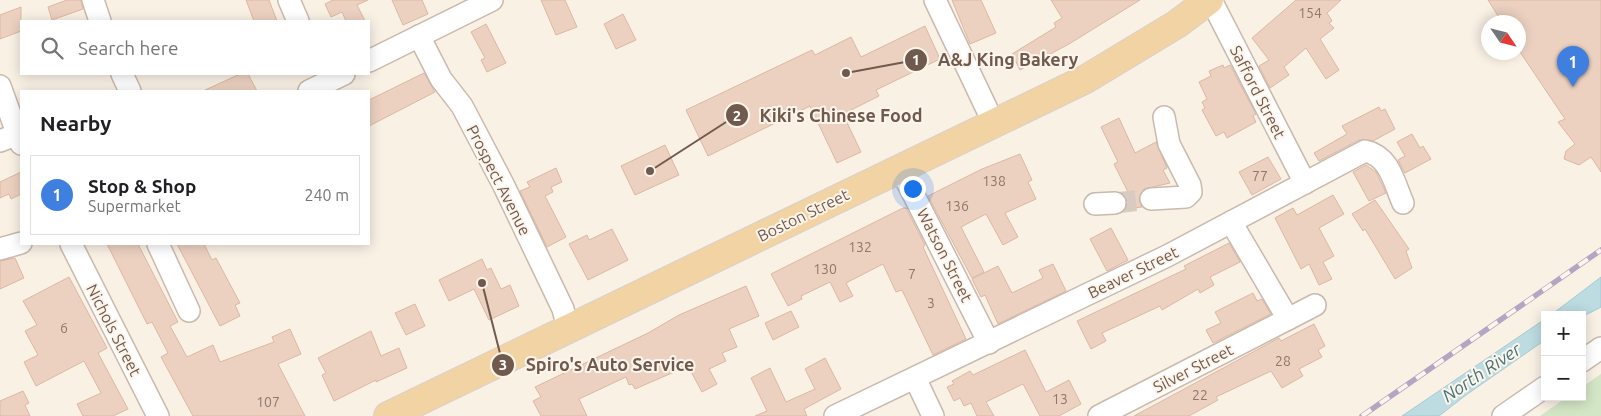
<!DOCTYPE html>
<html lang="en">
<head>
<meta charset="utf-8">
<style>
	body { margin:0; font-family:Ubuntu,sans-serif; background:#f6f6f6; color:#202124 }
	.controls { position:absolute; right:15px; bottom:15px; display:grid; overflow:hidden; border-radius:0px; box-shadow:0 2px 12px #0003 }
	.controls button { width:45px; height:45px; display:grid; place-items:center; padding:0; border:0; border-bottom:1px solid #e0e0e0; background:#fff; color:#202124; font:25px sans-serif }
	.compass { position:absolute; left:1481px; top:15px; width:45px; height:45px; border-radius:50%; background:#fff; box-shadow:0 2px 12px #0003; rotate:125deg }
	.you { position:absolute; left:912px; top:188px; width:18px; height:18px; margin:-12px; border:4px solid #fff; border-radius:50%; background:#1a73e8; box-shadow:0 0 0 8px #1a73e833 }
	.badge { display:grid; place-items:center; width:32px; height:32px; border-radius:50%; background:#111827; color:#fff; font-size:16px; font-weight:700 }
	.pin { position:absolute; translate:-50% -41px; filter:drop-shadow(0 1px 2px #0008) }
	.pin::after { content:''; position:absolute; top:26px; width:18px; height:15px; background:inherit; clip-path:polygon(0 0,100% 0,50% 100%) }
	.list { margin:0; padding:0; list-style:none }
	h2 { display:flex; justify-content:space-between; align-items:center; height:65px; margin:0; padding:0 20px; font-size:21px }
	h2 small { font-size:16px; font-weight:400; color:#757577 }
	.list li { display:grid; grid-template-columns:32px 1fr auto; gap:15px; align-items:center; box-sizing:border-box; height:80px; margin:0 10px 10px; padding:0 10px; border:1px solid #e0e0e0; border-radius:0px }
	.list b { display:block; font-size:19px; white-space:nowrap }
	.list p { margin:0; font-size:16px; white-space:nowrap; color:#757577 }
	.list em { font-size:16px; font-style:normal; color:#757577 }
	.icon { flex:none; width:28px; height:28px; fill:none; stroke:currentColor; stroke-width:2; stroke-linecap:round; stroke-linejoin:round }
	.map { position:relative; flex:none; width:1601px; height:416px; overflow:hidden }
	.search { position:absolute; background:#fff; box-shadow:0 2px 12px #0003; left:20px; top:20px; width:350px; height:55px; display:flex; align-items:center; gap:12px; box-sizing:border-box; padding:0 18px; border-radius:0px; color:#757577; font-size:19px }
	.panel { position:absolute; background:#fff; box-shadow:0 2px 12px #0003; left:20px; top:90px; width:350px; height:155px; border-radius:0px }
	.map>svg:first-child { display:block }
	.green { fill:#d3e6c5 }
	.water { fill:#bcdce1; stroke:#a3cbd2 }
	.building { fill:#ecd1c0; stroke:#ddb7a2 }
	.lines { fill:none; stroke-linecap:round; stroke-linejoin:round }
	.minor-tunnel { stroke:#d8cbbf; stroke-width:21; stroke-dasharray:21 11; stroke-linecap:butt }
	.minor-casing { stroke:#cab9ad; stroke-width:24 }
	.major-casing { stroke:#d7d1cd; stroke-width:30 }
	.minor { stroke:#fff; stroke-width:21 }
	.major { stroke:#f1d3a4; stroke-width:28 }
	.rail-casing { stroke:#b4a5c2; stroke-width:5.5 }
	.rail { stroke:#fdf5eb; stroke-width:4; stroke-dasharray:11; stroke-linecap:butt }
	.labels { text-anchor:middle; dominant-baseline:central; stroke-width:4; stroke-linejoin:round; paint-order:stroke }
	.number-label { font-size:14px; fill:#8f776a }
	.street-label { font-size:16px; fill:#70594d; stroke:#fdf5eb }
	.water-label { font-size:18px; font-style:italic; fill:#46737a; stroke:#fdf5eb }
	.leader { fill:none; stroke:#70594d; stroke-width:2 }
	.callout-dot { fill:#70594d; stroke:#fdf5eb; stroke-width:2 }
	.mark-label { font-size:15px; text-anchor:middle; font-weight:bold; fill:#fff }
	.callout-label { font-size:18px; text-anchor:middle; font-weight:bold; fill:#70594d; stroke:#fdf5eb; stroke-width:4; stroke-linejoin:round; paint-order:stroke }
</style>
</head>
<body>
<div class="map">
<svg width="1601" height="416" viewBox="0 0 1601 416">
	<rect width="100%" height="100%" fill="#faf1e5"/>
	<polygon class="green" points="1601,374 1601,416 1540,416 1567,397 1582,397 1582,387"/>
	<g class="water">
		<polygon points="1601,277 1601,307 1582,317 1582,315 1551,315"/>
		<polygon points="1545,319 1545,340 1466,395 1439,416 1402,416"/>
	</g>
	<g class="building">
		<polygon points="67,0 81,0 83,9 52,20 48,7"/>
		<polygon points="246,0 269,0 277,21 254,21"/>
		<polygon points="333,0 368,0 357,5 365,21 346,21 342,12 331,17 325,4"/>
		<polygon points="392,0 422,0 428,14 403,25"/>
		<polygon points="541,0 565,0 577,27 556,35"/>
		<polygon points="952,0 981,0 996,33 970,44"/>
		<polygon points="1051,0 1140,0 1069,44 1020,70 1012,54 1056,27 1054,23 1062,18"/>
		<polygon points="1296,0 1341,0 1327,13 1332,21 1329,23 1334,28 1320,39 1339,70 1326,79 1306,48 1284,67 1289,75 1270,88 1259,66 1269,60 1252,38"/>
		<polygon points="1488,0 1601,0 1601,172 1591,157 1579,165 1564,159 1566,151 1575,144 1558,122 1565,119 1518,49 1518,22 1502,22"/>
		<polygon points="21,7 21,31 0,39 0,15"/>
		<polygon points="623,14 636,40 616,49 604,24"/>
		<polygon points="486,24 506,63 487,72 481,60 485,58 471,32"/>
		<polygon points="925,26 940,59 876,90 879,96 843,114 861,152 837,163 810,106 708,156 686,110 812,50 815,55 851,37 861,57"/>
		<polygon points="1223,65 1224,68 1230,65 1256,114 1253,116 1256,122 1227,138 1224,132 1216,136 1202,110 1205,108 1202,102 1207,99 1199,82 1211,76 1209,71"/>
		<polygon points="424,73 435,92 369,126 369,100"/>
		<polygon points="240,74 248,74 257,91 203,91"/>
		<polygon points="1379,107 1381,111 1385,109 1395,129 1373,141 1359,140 1319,161 1314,153 1347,134 1342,126"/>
		<polygon points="1119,118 1135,153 1156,142 1167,168 1163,170 1170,183 1144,189 1139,199 1142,207 1126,209 1127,202 1124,195 1129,194 1114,164 1118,162 1101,127"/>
		<polygon points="1412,134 1420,148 1423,146 1431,159 1405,173 1398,160 1405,156 1397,142"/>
		<polygon points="665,145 679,175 635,195 621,166"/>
		<polygon points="1020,154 1032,180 1028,182 1036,199 1005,213 1018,237 1003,245 986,214 961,227 984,272 972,278 928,196 982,169"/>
		<polygon points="1268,157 1281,179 1252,195 1239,172"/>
		<polygon points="1366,165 1376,172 1386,193 1369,201 1353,172"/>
		<polygon points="556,168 562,182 551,187 553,192 545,196 566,237 547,247 520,191 530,187 527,182"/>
		<polygon points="21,172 21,194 11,199 9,194 0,198 0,182"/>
		<polygon points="1333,195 1344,214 1319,228 1334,256 1323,262 1332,279 1319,285 1309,264 1301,269 1275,218 1293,208 1297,215"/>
		<polygon points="1375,200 1409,249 1406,251 1412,268 1395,279 1365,229 1363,231 1352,214"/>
		<polygon points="903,208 906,208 925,245 923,247 966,339 933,355 902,290 896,292 883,264 846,283 853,296 840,302 830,282 801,296 802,299 788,306 771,274"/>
		<polygon points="1111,228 1128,260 1107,271 1090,239"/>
		<polygon points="612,229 628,260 588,280 569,244 587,235 589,240"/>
		<polygon points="1229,243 1240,262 1210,277 1214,285 1200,293 1198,289 1162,310 1160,306 1102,333 1106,341 1091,349 1077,321 1186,269 1184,266"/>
		<polygon points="107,244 138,244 178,322 170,326 187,357 213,345 220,362 274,342 272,337 290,329 301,354 278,364 305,416 193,416 161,357 168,353 152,322 147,324"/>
		<polygon points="177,244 204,244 212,260 216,258 240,303 235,305 240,316 220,326"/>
		<polygon points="15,258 24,278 0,289 0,261"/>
		<polygon points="482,259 487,270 491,268 501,289 510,285 519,306 489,320 474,289 449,301 439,280"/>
		<polygon points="1053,264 1066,291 998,324 985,295 981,297 972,279 998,266 1012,293 1043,278 1039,270"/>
		<polygon points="69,277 107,348 98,353 128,409 113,416 83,416 77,404 101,393 84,361 36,386 24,362 38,355 25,331 37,325 23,301"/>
		<polygon points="746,286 759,316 729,329 737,347 722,353 726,361 709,369 717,384 702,392 688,366 635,389 632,384 629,385 626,377 579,399 587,416 541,416 533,401 541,397 535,387 648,333 679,315"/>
		<polygon points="1253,293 1257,301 1262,299 1271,314 1213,343 1206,330 1221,323 1215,312"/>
		<polygon points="415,304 425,326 406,335 395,313"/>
		<polygon points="791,311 799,327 773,340 765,323"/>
		<polygon points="1314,324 1325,346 1318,350 1322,357 1299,369 1303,376 1282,388 1271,371 1216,397 1218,400 1189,416 1134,416 1279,338 1281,341"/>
		<polygon points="371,331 381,356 399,348 407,368 376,382 376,380 334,401 322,375 326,373 318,358"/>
		<polygon points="1025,350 1046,392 1069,380 1081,404 1059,416 1040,416 1023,384 986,402 994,416 977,416 971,403 964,406 960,398 954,401 947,387 954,384 952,381 970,371 973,375"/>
		<polygon points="825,358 841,389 804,409 807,416 755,416 767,411 751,378 770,368 786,402 815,389 805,369"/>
		<polygon points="23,391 29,403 25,405 30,416 0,416 0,401"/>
	</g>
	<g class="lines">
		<polyline class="minor-tunnel" points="1115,203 1151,199"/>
		<g class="minor-casing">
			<g id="minor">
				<polyline points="93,0 100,21"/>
				<polyline points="289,0 298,21"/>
				<polyline points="935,0 994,124"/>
				<polyline points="1211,0 1305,183"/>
				<polyline points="419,36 441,79 462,106 504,186 563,309 568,329"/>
				<polyline points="369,61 492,0"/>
				<polyline points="122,74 130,91"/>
				<polyline points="0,86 21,144"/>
				<polyline points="309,91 344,74"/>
				<polyline points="0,141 18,134"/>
				<polyline points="900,168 989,343"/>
				<polyline points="1151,199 1186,197 1191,192 1190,185 1169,144 1164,117"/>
				<polyline points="1095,204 1115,203"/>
				<polyline points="71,244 158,416"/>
				<polyline points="158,244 189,311"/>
				<polyline points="0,249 21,243"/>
				<polyline points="1288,319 1315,305"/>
				<polyline points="1582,361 1601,348"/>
				<polyline points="915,378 933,416"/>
				<path d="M 835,416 L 1167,256 L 1365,151 C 1390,156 1394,183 1403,203"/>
				<polyline points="1099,416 1288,319 1231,222"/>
				<polyline points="1503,416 1545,387"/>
			</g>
		</g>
		<g class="major-casing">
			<polyline id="major" points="388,416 1086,79 1177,24 1209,0"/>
		</g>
		<use href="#minor" class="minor"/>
		<use href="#major" class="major"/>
		<g class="rail-casing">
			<polyline id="rail" points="1362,416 1601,250"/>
		</g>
		<use href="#rail" class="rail"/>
	</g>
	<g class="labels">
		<g class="number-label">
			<text x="1310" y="13">154</text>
			<text x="1260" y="176">77</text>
			<text x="994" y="181">138</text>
			<text x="957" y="206">136</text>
			<text x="860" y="247">132</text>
			<text x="825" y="269">130</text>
			<text x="912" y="274">7</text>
			<text x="931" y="303">3</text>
			<text x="64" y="328">6</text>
			<text x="1283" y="361">28</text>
			<text x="1200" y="395">22</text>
			<text x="1060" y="399">13</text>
			<text x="268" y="402">107</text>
		</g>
		<g class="street-label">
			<text transform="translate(1258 92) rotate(63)">Safford Street</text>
			<text transform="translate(499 180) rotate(63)">Prospect Avenue</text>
			<text transform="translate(803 215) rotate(-26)">Boston Street</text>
			<text transform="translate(945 255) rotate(63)">Watson Street</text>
			<text transform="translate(1133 272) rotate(-26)">Beaver Street</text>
			<text transform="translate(114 330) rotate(63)">Nichols Street</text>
			<text transform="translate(1193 368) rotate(-27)">Silver Street</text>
		</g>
		<g class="water-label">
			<text transform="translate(1481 372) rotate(-34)">North River</text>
		</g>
	</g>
	<path class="leader" d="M846 73L916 60M650 171L737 115M482 283L503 365"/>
	<g class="callout-dot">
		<circle cx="846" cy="73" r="5"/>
		<circle cx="650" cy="171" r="5"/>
		<circle cx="482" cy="283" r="5"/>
		<circle cx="916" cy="60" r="12"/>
		<circle cx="737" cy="115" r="12"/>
		<circle cx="503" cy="365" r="12"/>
	</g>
	<g class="mark-label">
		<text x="916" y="65">1</text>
		<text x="737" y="121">2</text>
		<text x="503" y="370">3</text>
	</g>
	<g class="callout-label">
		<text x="1008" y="66">A&amp;J King Bakery</text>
		<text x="841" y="122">Kiki's Chinese Food</text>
		<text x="610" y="371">Spiro's Auto Service</text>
	</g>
</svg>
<div class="controls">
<button>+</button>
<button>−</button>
</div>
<svg class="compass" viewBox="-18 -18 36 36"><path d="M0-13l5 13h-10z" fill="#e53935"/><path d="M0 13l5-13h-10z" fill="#757577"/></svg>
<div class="you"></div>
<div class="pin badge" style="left:1573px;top:87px;background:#3f7fe0">1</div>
<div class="search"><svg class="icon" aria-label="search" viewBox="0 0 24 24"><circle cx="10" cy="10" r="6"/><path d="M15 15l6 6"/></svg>Search here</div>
<section class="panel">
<h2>Nearby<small></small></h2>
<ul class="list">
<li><span class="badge" style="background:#3f7fe0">1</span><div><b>Stop &amp; Shop</b><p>Supermarket</p></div><em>240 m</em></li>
</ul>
</section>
</div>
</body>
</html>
